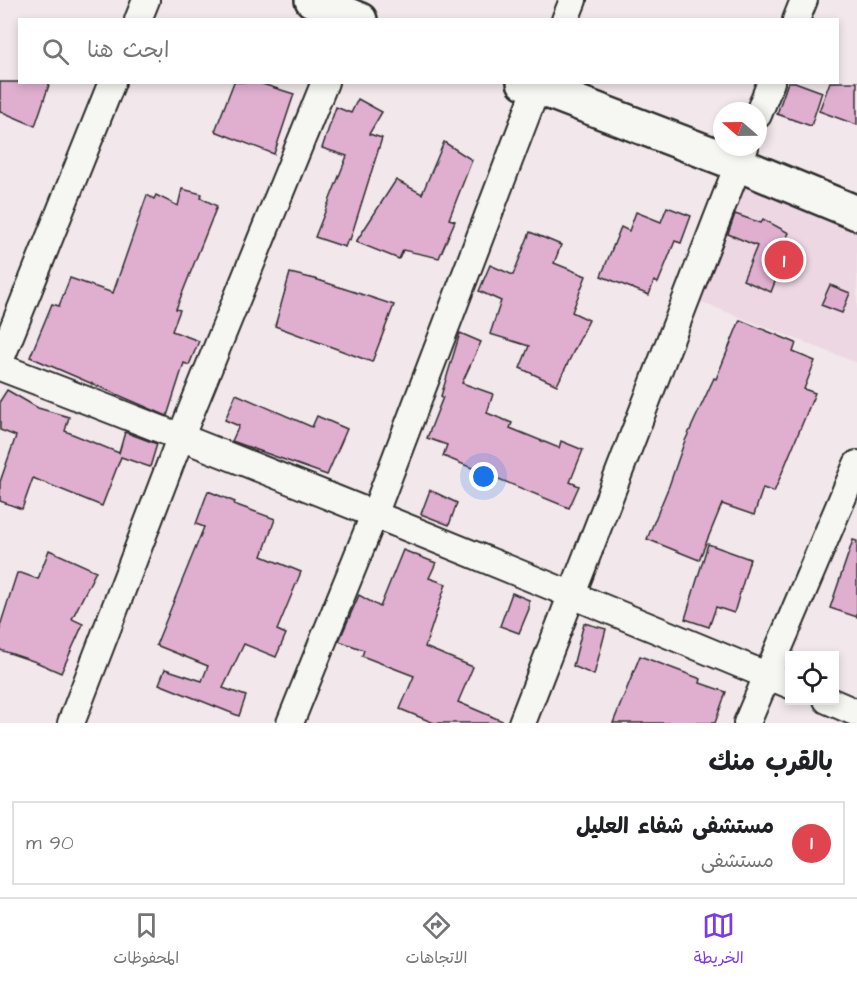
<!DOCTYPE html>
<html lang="ar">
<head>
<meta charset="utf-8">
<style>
	body { margin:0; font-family:"Architects Daughter","Playpen Sans Arabic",sans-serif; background:#f6f6f6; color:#202124; direction:rtl }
	.controls { position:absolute; right:18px; bottom:18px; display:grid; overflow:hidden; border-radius:0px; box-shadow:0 3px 9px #0003 }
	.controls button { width:54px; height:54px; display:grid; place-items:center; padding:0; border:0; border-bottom:2px solid #e0e0e0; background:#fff; color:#202124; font:30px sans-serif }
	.compass { position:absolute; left:713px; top:102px; width:54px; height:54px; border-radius:50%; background:#fff; box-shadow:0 3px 9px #0003; rotate:290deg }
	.you { position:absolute; left:484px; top:477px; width:21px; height:21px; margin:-15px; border:4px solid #fff; border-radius:50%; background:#1a73e8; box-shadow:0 0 0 9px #1a73e833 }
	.badge { display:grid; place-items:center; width:39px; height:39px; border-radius:50%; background:#7c3aed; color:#fff; font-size:20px; font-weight:700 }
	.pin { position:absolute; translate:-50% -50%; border:3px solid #fff; box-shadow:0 2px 6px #0006 }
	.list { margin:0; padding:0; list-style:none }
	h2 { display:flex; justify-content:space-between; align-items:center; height:78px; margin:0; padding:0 24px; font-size:26px }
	h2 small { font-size:20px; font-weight:400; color:#757577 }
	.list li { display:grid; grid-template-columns:39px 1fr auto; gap:18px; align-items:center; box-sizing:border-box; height:84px; margin:0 12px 12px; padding:0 12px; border:2px solid #e0e0e0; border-radius:0px }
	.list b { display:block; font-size:22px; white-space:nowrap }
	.list p { margin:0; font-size:20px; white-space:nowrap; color:#757577 }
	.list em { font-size:20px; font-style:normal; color:#757577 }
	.icon { flex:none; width:33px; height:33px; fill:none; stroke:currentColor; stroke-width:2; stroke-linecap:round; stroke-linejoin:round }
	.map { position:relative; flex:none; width:857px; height:723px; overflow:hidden; direction:ltr }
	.search { position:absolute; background:#fff; box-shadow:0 3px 9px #0003; left:18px; right:18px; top:18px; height:66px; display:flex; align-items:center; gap:15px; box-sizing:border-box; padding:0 21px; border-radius:0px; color:#757577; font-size:22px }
	.sheet { height:174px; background:#fff }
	nav { display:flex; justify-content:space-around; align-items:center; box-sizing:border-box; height:84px; border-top:2px solid #e0e0e0; background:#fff; font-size:16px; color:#757577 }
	nav a { display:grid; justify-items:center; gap:3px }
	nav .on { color:#7c3aed }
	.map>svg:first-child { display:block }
	.built { fill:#edd7e3 }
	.building { fill:#e0afd0; stroke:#2b2b2b; stroke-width:1.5 }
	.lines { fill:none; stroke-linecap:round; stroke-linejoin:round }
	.street-casing { stroke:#2b2b2b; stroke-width:30 }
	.secondary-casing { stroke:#2b2b2b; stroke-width:38 }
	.street { stroke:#f6f6f2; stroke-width:26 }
	.secondary { stroke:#f6f6f2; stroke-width:33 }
</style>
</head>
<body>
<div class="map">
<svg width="857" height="723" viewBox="0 0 857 723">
	<rect width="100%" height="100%" fill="#f2e8eb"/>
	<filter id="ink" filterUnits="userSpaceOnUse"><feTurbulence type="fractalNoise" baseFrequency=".0167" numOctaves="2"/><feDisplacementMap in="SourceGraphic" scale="12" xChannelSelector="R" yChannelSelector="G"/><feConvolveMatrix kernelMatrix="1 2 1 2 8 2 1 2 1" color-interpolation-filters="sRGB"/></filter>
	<g filter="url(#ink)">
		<polygon class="built" points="743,177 857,220 857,363 696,300"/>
		<g class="building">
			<polygon points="0,82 50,82 35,126 0,111"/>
			<polygon points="234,82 256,82 294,94 274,154 215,131"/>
			<polygon points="788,82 795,82 822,92 811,126 777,114"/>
			<polygon points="830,82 857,82 857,125 819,111"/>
			<polygon points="358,99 382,112 369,134 382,138 350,240 348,239 345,247 315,237 347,156 322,148 336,107 351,113"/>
			<polygon points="444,142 472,160 449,219 455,221 439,258 403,250 399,259 356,242 396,180 422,194"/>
			<polygon points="182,189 202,194 201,198 217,206 176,309 180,310 172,331 199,341 189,365 184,363 167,416 30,357 52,304 59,306 70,278 113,293 147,195 154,199 156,195 178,206"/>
			<polygon points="667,207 691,216 681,243 675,241 658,283 654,281 649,295 601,276 621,227 629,231 636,212 661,222"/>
			<polygon points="735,214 761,223 763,219 789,233 775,261 782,264 771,292 743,280 757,246 728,234"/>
			<polygon points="530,232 561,245 554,263 586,276 572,312 589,320 557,385 520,368 529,346 490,334 501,301 479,291 490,265 513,275"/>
			<polygon points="290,273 315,279 394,305 372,362 275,326"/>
			<polygon points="830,285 850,293 842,313 821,305"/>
			<polygon points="740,320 796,343 793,352 815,361 804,389 815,393 774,492 763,488 754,515 722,504 699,560 647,539 669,486 684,443 714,378 716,379"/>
			<polygon points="460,333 481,342 462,383 493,394 487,413 512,423 510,428 559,448 561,441 583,450 570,482 579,486 569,508 443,456 447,445 427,438 443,397 441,396"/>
			<polygon points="7,390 38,408 69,417 65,431 119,453 125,432 157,444 150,467 121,457 102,506 33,478 22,509 0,501 0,482 16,436 0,430 0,401"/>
			<polygon points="236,394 312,427 317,416 347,429 327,475 232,441 239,426 225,420"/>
			<polygon points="430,490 457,503 449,525 421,514"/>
			<polygon points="208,491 235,502 234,504 275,519 262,556 301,572 277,630 286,634 276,657 244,644 223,688 246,696 239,716 159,684 165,669 202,681 208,666 156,645 204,527 196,524"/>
			<polygon points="853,540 857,541 857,617 830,608"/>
			<polygon points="708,544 750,559 734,613 716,607 709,627 685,619"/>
			<polygon points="49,550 96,571 72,619 83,624 61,673 36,662 0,650 0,626 17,573 21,573 38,579"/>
			<polygon points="403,550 436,563 429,578 446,584 425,647 473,667 458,702 507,723 434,723 400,709 414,676 362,656 364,650 339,641 359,595 380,607"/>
			<polygon points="512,593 529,600 529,609 519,633 500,626"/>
			<polygon points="584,623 606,629 594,675 573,666"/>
			<polygon points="640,656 701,679 700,683 726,692 715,723 613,723"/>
		</g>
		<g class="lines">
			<g class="street-casing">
				<g id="street">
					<polyline points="138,20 146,0"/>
					<polyline points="565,20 573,0"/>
					<polyline points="796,20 804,0"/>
					<polyline points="758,115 771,82"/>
					<polyline points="0,361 112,82"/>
					<path d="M 0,367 C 265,468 528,576 790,685"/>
					<polyline points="827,700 857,713"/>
					<polyline points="71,723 181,436 325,82"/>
					<polyline points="290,723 374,515 539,82"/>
					<polyline points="522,723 745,147"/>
					<polyline points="747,723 857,464"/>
				</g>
			</g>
			<g class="secondary-casing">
				<g id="secondary">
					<polyline points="312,0 360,20"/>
					<polyline points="524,82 738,164 857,213"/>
				</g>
			</g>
			<use href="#street" class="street"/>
			<use href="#secondary" class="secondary"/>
		</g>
	</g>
</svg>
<div class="controls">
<button><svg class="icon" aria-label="locate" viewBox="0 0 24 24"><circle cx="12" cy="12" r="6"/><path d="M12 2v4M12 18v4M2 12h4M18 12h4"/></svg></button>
</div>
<svg class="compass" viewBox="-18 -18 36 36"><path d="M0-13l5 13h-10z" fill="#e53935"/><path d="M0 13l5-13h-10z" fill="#757577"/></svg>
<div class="you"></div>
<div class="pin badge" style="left:784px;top:260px;background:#e0444e">1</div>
<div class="search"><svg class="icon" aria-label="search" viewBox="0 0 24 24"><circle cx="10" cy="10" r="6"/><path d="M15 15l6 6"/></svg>ابحث هنا</div>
</div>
<section class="sheet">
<h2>بالقرب منك<small></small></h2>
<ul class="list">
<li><span class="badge" style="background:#e0444e">1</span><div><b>مستشفى شفاء العليل</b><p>مستشفى</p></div><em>90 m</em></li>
</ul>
</section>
<nav>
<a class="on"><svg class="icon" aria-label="map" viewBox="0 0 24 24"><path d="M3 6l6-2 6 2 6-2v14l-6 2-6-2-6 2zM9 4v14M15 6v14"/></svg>الخريطة</a>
<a><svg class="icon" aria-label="directions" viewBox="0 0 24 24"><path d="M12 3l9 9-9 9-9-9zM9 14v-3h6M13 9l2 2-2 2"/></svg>الاتجاهات</a>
<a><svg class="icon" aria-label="saved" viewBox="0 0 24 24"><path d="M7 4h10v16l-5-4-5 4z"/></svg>المحفوظات</a>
</nav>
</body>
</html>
